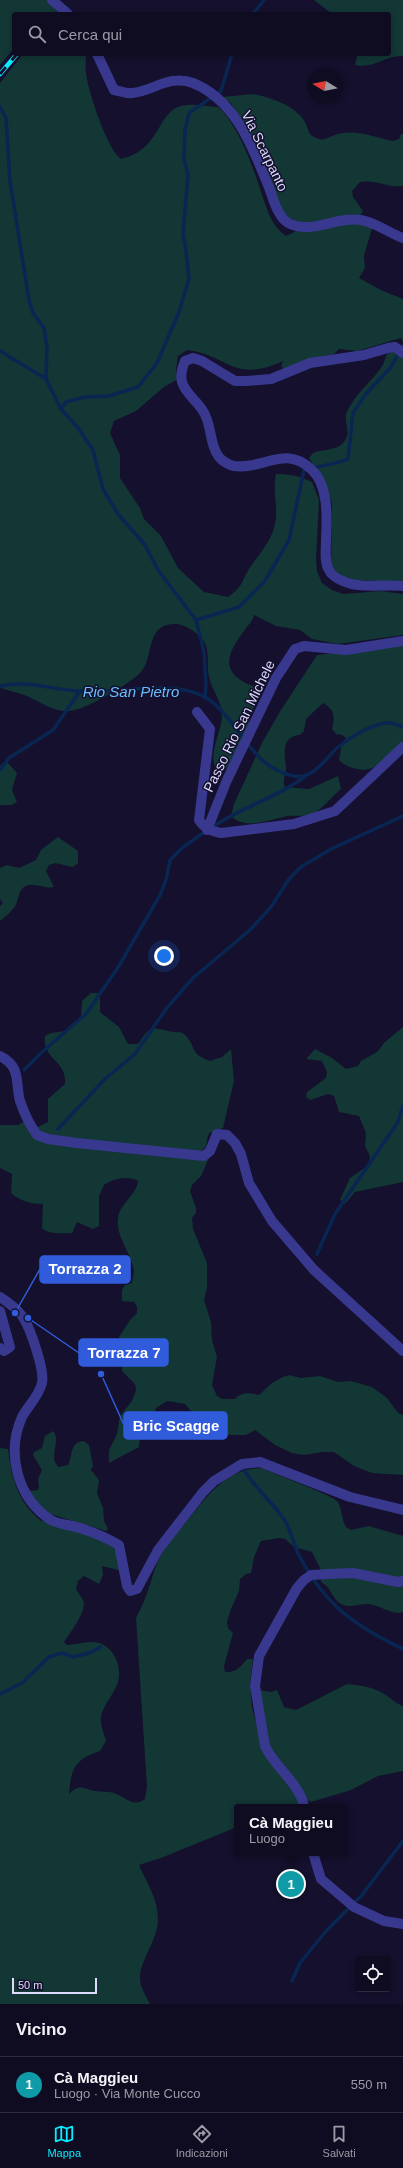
<!DOCTYPE html>
<html lang="it">
<head>
<meta charset="utf-8">
<style>
	body { margin:0; font-family:Arial,sans-serif; background:#1d1a2f; color:#f1f3f6 }
	.controls { position:absolute; right:12px; bottom:12px; display:grid; overflow:hidden; border-radius:4px; box-shadow:0 2px 6px #0003 }
	.controls button { width:36px; height:36px; display:grid; place-items:center; padding:0; border:0; border-bottom:1px solid #2f2c40; background:#0f0c22; color:#f1f3f6; font:20px sans-serif }
	.compass { position:absolute; left:307px; top:68px; width:36px; height:36px; border-radius:50%; background:#0f0c22; box-shadow:0 2px 6px #0003; rotate:280deg }
	.scale { position:absolute; left:12px; bottom:10px; width:85px; box-sizing:border-box; padding-left:4px; border:2px solid #dedbff; border-top:0; font-size:11px; line-height:14px; white-space:nowrap; color:#dedbff; -webkit-text-stroke:3px #14102d; paint-order:stroke }
	.you { position:absolute; left:164px; top:956px; width:14px; height:14px; margin:-10px; border:3px solid #fff; border-radius:50%; background:#1a73e8; box-shadow:0 0 0 6px #1a73e833 }
	.badge { display:grid; place-items:center; width:26px; height:26px; border-radius:50%; background:#07ecff; color:#fff; font-size:13px; font-weight:700 }
	.pin { position:absolute; translate:-50% -50%; border:2px solid #fff; box-shadow:0 1px 4px #0006 }
	.popup { position:absolute; left:234px; top:1804px; width:114px; height:52px; box-sizing:border-box; display:grid; place-content:center; border-radius:4px; background:#0f0c22; filter:drop-shadow(0 1px 3px #0005); font-size:13px; white-space:nowrap; color:#9b9ba5 }
	.popup b { font-size:15px; color:#f1f3f6 }
	.popup::after { content:''; position:absolute; left:50%; top:100%; margin-left:-8px; border:8px solid transparent; border-top-color:#0f0c22 }
	.list { margin:0; padding:0; list-style:none }
	h2 { display:flex; justify-content:space-between; align-items:center; height:52px; margin:0; padding:0 16px; font-size:17px }
	h2 small { font-size:13px; font-weight:400; color:#9b9ba5 }
	.list li { display:grid; grid-template-columns:26px 1fr auto; gap:12px; align-items:center; box-sizing:border-box; height:56px; padding:0 16px; border-top:1px solid #2f2c40 }
	.list b { display:block; font-size:15px; white-space:nowrap }
	.list p { margin:0; font-size:13px; white-space:nowrap; color:#9b9ba5 }
	.list em { font-size:13px; font-style:normal; color:#9b9ba5 }
	.icon { flex:none; width:22px; height:22px; fill:none; stroke:currentColor; stroke-width:2; stroke-linecap:round; stroke-linejoin:round }
	.map { position:relative; flex:none; width:403px; height:2004px; overflow:hidden }
	.search { position:absolute; background:#0f0c22; box-shadow:0 2px 6px #0003; left:12px; right:12px; top:12px; height:44px; display:flex; align-items:center; gap:10px; box-sizing:border-box; padding:0 14px; border-radius:4px; color:#9b9ba5; font-size:15px }
	.sheet { height:108px; background:#0f0c22 }
	nav { display:flex; justify-content:space-around; align-items:center; box-sizing:border-box; height:56px; border-top:1px solid #2f2c40; background:#0f0c22; font-size:11px; color:#9b9ba5 }
	nav a { display:grid; justify-items:center; gap:2px }
	nav .on { color:#07ecff }
	.map>svg:first-child { display:block }
	.green { fill:#123735 }
	.lines { fill:none; stroke-linecap:round; stroke-linejoin:round }
	.stream { stroke:#092652; stroke-width:3.5 }
	.minor { stroke:#39388f; stroke-width:10 }
	.rail-casing { stroke:#07ecff; stroke-width:4.5 }
	.rail { stroke:#14102d; stroke-width:3; stroke-dasharray:9; stroke-linecap:butt }
	.labels { text-anchor:middle; dominant-baseline:central; stroke-width:3; stroke-linejoin:round; paint-order:stroke }
	.street-label { font-size:14px; fill:#dedbff; stroke:#14102d }
	.water-label { font-size:15px; font-style:italic; fill:#69bdff; stroke:#14102d }
	.leader { fill:none; stroke:#305cdc; stroke-width:1.5 }
	.callout-dot { fill:#305cdc; stroke:#14102d; stroke-width:1.5 }
	.callout { fill:#305cdc; stroke:#305cdc; stroke-width:1.5 }
	.callout-label { font-size:15px; text-anchor:middle; font-weight:bold; fill:#fff }
</style>
</head>
<body>
<div class="map">
<svg width="403" height="2004" viewBox="0 0 403 2004">
	<rect width="100%" height="100%" fill="#14102d"/>
	<g class="green">
		<polygon points="0,0 48,0 59,14 14,14 14,48 0,65"/>
		<path d="M 314,0 L 403,0 L 403,56 C 385,55 375,69 355,65 L 357,57 L 355,54 L 389,54 L 389,14 L 332,14 Z"/>
		<path d="M 23,54 L 86,54 C 86,60 85,67 86,73 C 88,91 107,149 121,159 C 161,150 157,112 181,106 C 193,103 206,106 218,107 C 236,122 252,163 259,186 C 266,205 269,224 286,236 L 296,231 L 361,222 L 372,228 L 364,256 L 365,268 L 359,278 L 381,290 L 403,299 L 403,342 L 401,338 L 357,351 L 339,349 L 334,354 L 311,359 L 284,369 L 281,366 L 283,361 C 233,384 229,355 187,350 L 178,356 L 176,370 L 178,379 L 164,387 L 136,411 L 114,421 L 110,433 L 120,455 L 120,478 L 140,508 L 144,519 L 161,536 L 178,568 L 204,592 L 228,597 C 245,585 241,580 251,566 C 264,548 277,534 276,511 C 276,496 273,489 276,474 C 290,474 300,476 312,482 L 319,500 L 316,559 L 317,571 L 322,583 L 332,590 L 343,594 L 381,591 L 403,594 L 403,635 L 338,644 L 312,639 L 300,630 L 276,626 L 254,615 C 253,621 247,626 244,631 C 225,656 220,674 255,687 C 259,700 255,707 247,718 L 253,727 L 227,768 L 219,774 C 205,756 221,736 222,716 C 222,701 212,691 209,677 C 206,664 211,650 202,639 C 195,631 186,625 176,624 C 144,623 155,659 140,673 C 130,684 83,711 69,711 C 54,712 42,703 29,697 C 20,693 10,691 0,688 L 0,83 Z"/>
		<path d="M 254,94 C 271,98 295,105 305,122 C 308,128 308,134 314,137 C 324,143 329,136 338,134 C 356,129 375,137 393,141 L 399,139 L 401,134 L 403,134 L 403,186 C 388,188 376,179 360,182 L 352,191 L 353,197 L 363,211 L 360,216 L 301,224 L 285,216 L 244,127 L 231,103 L 221,97 Z"/>
		<path d="M 392,352 L 401,355 L 403,358 L 403,582 L 354,580 L 338,574 L 331,566 L 332,503 L 327,489 L 309,458 L 313,453 C 322,449 334,451 342,444 C 354,432 342,423 347,412 C 355,394 370,383 381,368 C 384,364 385,358 387,354 Z"/>
		<path d="M 403,645 L 403,742 C 394,750 385,761 374,767 C 365,773 346,768 339,760 L 342,743 L 346,738 L 342,735 L 336,734 L 332,729 C 335,716 335,710 323,703 L 306,719 L 304,731 L 300,735 C 280,737 285,755 286,768 C 286,776 282,779 285,787 L 309,789 L 338,776 L 341,789 C 332,796 323,809 312,814 C 304,817 297,815 288,816 C 271,819 246,831 231,816 L 234,804 L 263,741 L 281,710 L 317,655 Z"/>
		<polygon points="8,763 17,773 12,790 17,802 12,805 0,805 0,766 2,764"/>
		<path d="M 58,837 L 78,851 L 78,863 L 73,867 L 55,863 L 49,865 L 46,871 L 54,887 C 45,889 37,884 29,885 C 17,887 20,900 14,908 C 10,913 5,917 0,921 L 0,906 L 3,903 L 0,899 L 0,868 L 7,865 L 19,868 L 36,860 L 41,850 Z"/>
		<path d="M 91,993 L 98,993 L 100,999 L 100,1012 L 119,1027 L 128,1044 L 138,1044 C 141,1041 142,1037 145,1034 C 153,1024 164,1031 174,1032 C 178,1033 181,1031 185,1035 C 196,1045 189,1054 210,1061 L 222,1057 L 231,1049 L 234,1081 L 223,1128 C 207,1137 210,1125 206,1147 L 199,1152 L 199,1160 L 208,1160 L 201,1176 L 192,1185 L 190,1191 L 196,1208 L 196,1213 L 192,1218 L 193,1229 L 207,1263 L 207,1288 L 204,1300 L 211,1322 L 212,1340 L 217,1357 L 212,1385 L 217,1396 L 222,1399 L 235,1399 C 242,1391 250,1393 259,1395 L 272,1383 L 283,1377 L 289,1375 L 301,1378 L 320,1376 L 338,1382 L 351,1381 L 372,1387 L 387,1398 L 398,1413 L 403,1415 L 403,1475 L 372,1473 L 354,1466 L 334,1452 L 322,1452 L 304,1455 L 292,1453 L 275,1445 L 255,1430 L 246,1435 L 225,1435 L 193,1413 L 185,1404 L 167,1401 L 156,1408 L 154,1414 L 144,1420 L 141,1426 L 139,1447 L 109,1463 L 109,1450 L 117,1434 L 120,1416 L 132,1401 L 136,1390 L 135,1384 L 122,1371 L 123,1353 L 119,1348 L 121,1343 L 119,1337 L 130,1320 L 137,1313 L 137,1307 L 134,1302 L 122,1301 L 122,1290 L 125,1285 L 132,1283 C 132,1279 134,1274 134,1271 C 132,1254 115,1236 118,1218 C 119,1205 137,1194 138,1181 C 127,1175 113,1179 104,1185 L 99,1196 L 99,1226 L 93,1229 L 77,1222 L 72,1233 C 63,1233 49,1235 42,1228 L 43,1204 C 32,1204 19,1201 11,1193 L 12,1174 L 0,1168 L 0,1125 L 18,1125 L 23,1122 L 36,1128 L 48,1122 L 48,1099 L 65,1084 C 67,1060 42,1060 45,1036 C 52,1031 60,1033 68,1030 C 73,1028 77,1022 81,1018 L 82,1001 Z"/>
		<polygon points="403,1027 403,1182 355,1192 345,1204 340,1200 350,1178 366,1167 369,1162 370,1156 365,1146 366,1133 359,1116 339,1112 334,1096 328,1094 310,1100 306,1097 307,1092 326,1078 327,1072 322,1061 306,1059 315,1049 332,1058 346,1069 358,1066 361,1061 377,1052 385,1042"/>
		<path d="M 53,1431 C 62,1441 47,1458 59,1467 L 68,1465 C 73,1456 69,1442 84,1441 L 89,1445 L 93,1466 L 91,1470 L 99,1480 L 97,1493 L 103,1508 L 104,1521 L 108,1529 L 106,1531 L 50,1514 L 35,1501 L 28,1491 L 38,1490 L 39,1487 L 38,1479 L 42,1470 L 33,1455 L 34,1452 L 42,1448 L 45,1436 Z"/>
		<path d="M 0,1448 L 8,1449 C 12,1480 17,1500 41,1521 L 44,1520 C 58,1524 109,1539 117,1549 C 120,1554 121,1565 122,1571 L 102,1566 L 103,1575 L 99,1584 L 84,1576 L 78,1581 L 76,1589 C 78,1593 81,1596 83,1600 C 88,1610 70,1633 64,1642 L 67,1645 C 75,1645 83,1642 91,1642 C 114,1641 125,1670 116,1687 C 111,1698 103,1706 101,1717 C 100,1724 104,1734 106,1741 L 100,1751 C 75,1759 71,1769 69,1794 C 81,1783 82,1789 95,1791 C 101,1792 108,1791 114,1793 C 126,1797 133,1808 145,1799 L 147,1787 L 136,1618 C 140,1610 144,1602 147,1593 C 152,1582 153,1570 159,1559 C 165,1546 175,1536 184,1525 C 205,1499 225,1468 262,1468 C 274,1474 332,1495 337,1501 C 343,1509 341,1519 346,1527 L 351,1530 L 369,1526 L 403,1536 L 403,1612 L 399,1613 C 388,1612 380,1606 369,1604 C 360,1603 350,1609 341,1604 C 332,1599 331,1587 321,1582 L 320,1568 L 312,1552 L 294,1547 L 285,1539 L 279,1538 L 261,1541 L 254,1557 L 251,1573 L 246,1574 L 240,1579 L 239,1591 L 231,1609 L 227,1622 L 228,1628 L 233,1633 L 224,1666 L 225,1672 C 236,1673 240,1667 247,1659 L 253,1659 L 250,1685 L 252,1707 L 258,1731 L 299,1803 L 295,1807 L 237,1807 L 237,1827 L 161,1858 L 139,1865 C 147,1883 158,1899 158,1919 C 158,1940 139,1962 140,1978 C 140,1987 146,1996 150,2004 L 0,2004 Z"/>
		<path d="M 347,1684 C 359,1685 374,1687 384,1694 C 391,1698 395,1703 403,1706 L 403,1771 L 378,1776 L 351,1790 L 311,1802 L 307,1800 L 272,1753 L 267,1739 L 259,1690 L 271,1692 L 277,1690 L 284,1707 L 296,1710 Z"/>
	</g>
	<g class="lines">
		<g class="stream">
			<polyline points="253,14 264,0"/>
			<polyline points="0,107 6,118 10,181 29,300 33,313 44,328 47,347 46,379 61,409 78,428 93,450 103,489 118,514 145,545 158,570 196,620 204,652 206,683 205,698"/>
			<polyline points="0,351 46,379"/>
			<polyline points="61,409 66,402 85,397 109,396 138,387 157,363 179,312 189,279 186,251 183,234 188,175 184,159 185,131 189,113 221,91 232,54"/>
			<path d="M 196,620 L 239,607 L 265,581 L 289,540 L 304,470 C 319,466 333,465 348,459 L 353,413 L 365,395 L 391,367 L 403,345"/>
			<path d="M 0,686 C 33,680 50,690 81,691 C 118,694 179,677 211,701 C 241,724 251,768 294,776 C 313,780 325,759 337,748 C 350,737 369,726 385,723 C 390,722 398,725 403,727"/>
			<polyline points="0,770 9,758 53,730 80,691"/>
			<path d="M 211,828 C 241,807 277,798 306,776"/>
			<polyline points="24,1070 41,1053 86,1014 119,966 160,895 166,880 170,860 182,848 206,831"/>
			<polyline points="58,1129 106,1078 135,1054 166,1009 193,978 251,929 271,907 289,879 301,867 331,849 403,816"/>
			<polyline points="317,1254 335,1214 398,1122 403,1105"/>
			<path d="M 243,1468 C 254,1488 273,1502 285,1521 C 292,1532 293,1545 300,1557 C 325,1605 355,1626 403,1649"/>
			<polyline points="0,1694 22,1683 49,1657 62,1653 73,1657 89,1653 101,1647"/>
			<polyline points="292,1981 300,1963 327,1930 362,1895 403,1841"/>
		</g>
		<g class="minor">
			<polyline points="52,0 68,14"/>
			<path d="M 97,54 L 114,90 C 120,91 127,94 132,93 C 154,91 169,74 193,83 C 235,100 252,146 268,185 C 273,197 277,218 290,224 C 313,234 337,216 361,220 C 375,222 389,233 403,238"/>
			<path d="M 403,353 L 395,347 L 388,348 L 364,355 L 310,363 L 271,379 L 246,381 L 235,381 L 202,361 L 193,358 L 185,361 C 182,368 180,374 182,382 C 185,393 197,401 203,411 C 212,424 209,444 219,457 C 222,461 229,465 234,466 C 264,470 285,444 312,470 C 329,486 327,519 326,540 C 326,549 324,562 329,570 C 331,575 338,579 343,581 C 360,589 384,584 403,586"/>
			<path d="M 197,712 L 210,729 L 199,820 C 205,829 211,831 221,833 L 294,824 L 335,811 L 403,747"/>
			<polyline points="207,830 227,780 276,678 295,649 304,646 346,650 403,641"/>
			<path d="M 0,1056 C 22,1067 15,1083 20,1101 C 24,1113 30,1125 37,1135 L 48,1139 L 77,1143 L 204,1156 L 210,1151 L 217,1134 L 227,1135 L 235,1143 L 241,1154 L 249,1183 L 272,1221 L 314,1270 L 403,1351"/>
			<path d="M 0,1297 C 8,1302 17,1309 23,1317 C 30,1328 45,1370 42,1383 C 39,1396 28,1406 22,1417 C 6,1453 17,1498 51,1520 C 60,1525 73,1525 83,1529 C 95,1533 107,1538 119,1545 L 127,1586 L 130,1591 L 137,1589 L 158,1550 L 203,1492 L 214,1481 L 242,1464 L 260,1462 L 350,1497 L 403,1510"/>
			<polyline points="0,1311 10,1347 4,1351 0,1348"/>
			<path d="M 304,1807 C 300,1783 274,1767 265,1746 L 255,1686 L 259,1656 L 297,1588 L 304,1580 L 311,1575 L 329,1574 L 353,1573 L 398,1582 L 403,1581"/>
			<polyline points="313,1853 321,1879 354,1907 384,1921 403,1924"/>
		</g>
		<g class="rail-casing">
			<polyline id="rail" points="0,74 17,54"/>
		</g>
		<use href="#rail" class="rail"/>
	</g>
	<g class="labels">
		<g class="street-label">
			<text transform="translate(265 151) rotate(64)">Via Scarpanto</text>
			<text transform="translate(239 726) rotate(-64)">Passo Rio San Michele</text>
		</g>
		<g class="water-label">
			<text x="131" y="691">Rio San Pietro</text>
		</g>
	</g>
	<path class="leader" d="M15 1313L40 1269M28 1318L79 1353M101 1374L124 1425"/>
	<g class="callout-dot">
		<circle cx="15" cy="1313" r="4"/>
		<circle cx="28" cy="1318" r="4"/>
		<circle cx="101" cy="1374" r="4"/>
	</g>
	<g class="callout">
		<rect x="40" y="1256" width="90" height="27" rx="4"/>
		<rect x="79" y="1339" width="89" height="27" rx="4"/>
		<rect x="124" y="1412" width="103" height="27" rx="4"/>
	</g>
	<g class="callout-label">
		<text x="85" y="1274">Torrazza 2</text>
		<text x="124" y="1358">Torrazza 7</text>
		<text x="176" y="1431">Bric Scagge</text>
	</g>
</svg>
<div class="controls">
<button><svg class="icon" aria-label="locate" viewBox="0 0 24 24"><circle cx="12" cy="12" r="6"/><path d="M12 2v4M12 18v4M2 12h4M18 12h4"/></svg></button>
</div>
<svg class="compass" viewBox="-18 -18 36 36"><path d="M0-13l5 13h-10z" fill="#e53935"/><path d="M0 13l5-13h-10z" fill="#9b9ba5"/></svg>
<div class="scale">50 m</div>
<div class="you"></div>
<div class="pin badge" style="left:291px;top:1884px;background:#0f9aa8">1</div>
<div class="popup"><b>Cà Maggieu</b>Luogo</div>
<div class="search"><svg class="icon" aria-label="search" viewBox="0 0 24 24"><circle cx="10" cy="10" r="6"/><path d="M15 15l6 6"/></svg>Cerca qui</div>
</div>
<section class="sheet">
<h2>Vicino<small></small></h2>
<ul class="list">
<li><span class="badge" style="background:#0f9aa8">1</span><div><b>Cà Maggieu</b><p>Luogo · Via Monte Cucco</p></div><em>550 m</em></li>
</ul>
</section>
<nav>
<a class="on"><svg class="icon" aria-label="map" viewBox="0 0 24 24"><path d="M3 6l6-2 6 2 6-2v14l-6 2-6-2-6 2zM9 4v14M15 6v14"/></svg>Mappa</a>
<a><svg class="icon" aria-label="directions" viewBox="0 0 24 24"><path d="M12 3l9 9-9 9-9-9zM9 14v-3h6M13 9l2 2-2 2"/></svg>Indicazioni</a>
<a><svg class="icon" aria-label="saved" viewBox="0 0 24 24"><path d="M7 4h10v16l-5-4-5 4z"/></svg>Salvati</a>
</nav>
</body>
</html>
